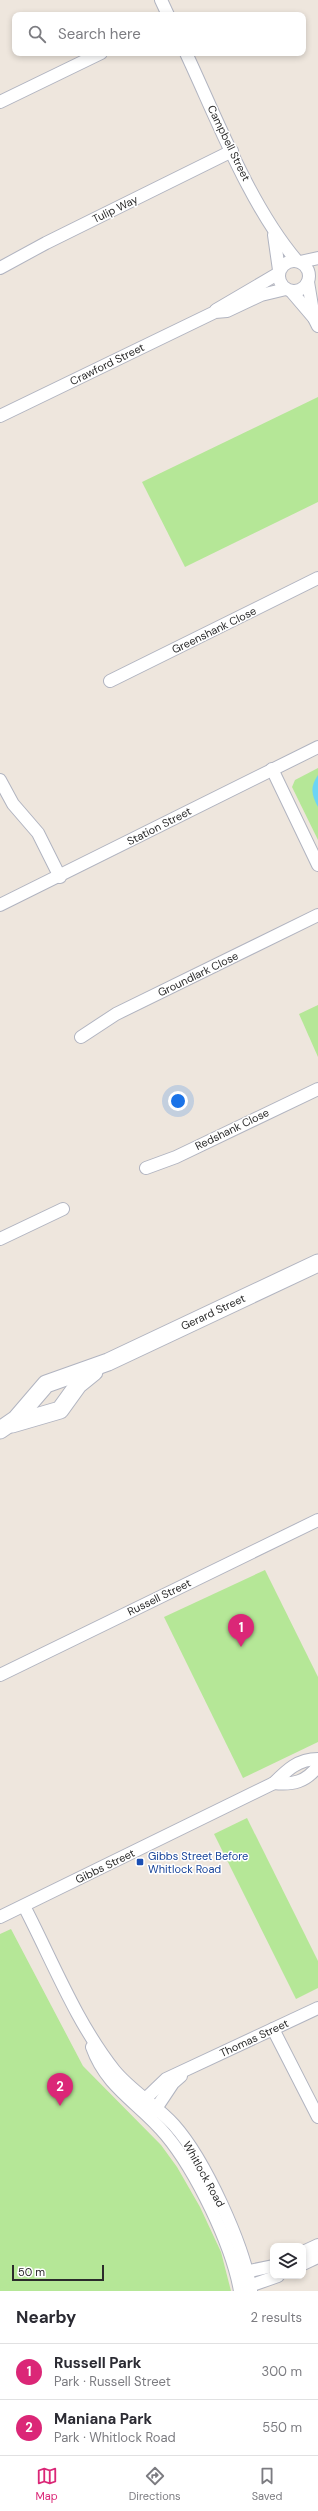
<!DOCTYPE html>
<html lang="en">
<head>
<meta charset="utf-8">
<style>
	body { margin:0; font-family:"DM Sans",sans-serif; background:#f7f7f7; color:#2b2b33 }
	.controls { position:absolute; right:12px; bottom:12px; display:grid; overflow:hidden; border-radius:8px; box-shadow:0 2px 6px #0003 }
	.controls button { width:36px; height:36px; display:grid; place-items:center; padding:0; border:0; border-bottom:1px solid #e1e1e2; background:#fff; color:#2b2b33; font:20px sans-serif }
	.scale { position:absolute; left:12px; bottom:10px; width:92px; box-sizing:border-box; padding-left:4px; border:2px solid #2b2b2b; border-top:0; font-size:11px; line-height:14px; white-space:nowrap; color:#2b2b2b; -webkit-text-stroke:3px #fff; paint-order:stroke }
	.you { position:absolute; left:178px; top:1101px; width:14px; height:14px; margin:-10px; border:3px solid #fff; border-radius:50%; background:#1a73e8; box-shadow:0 0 0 6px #1a73e833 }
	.badge { display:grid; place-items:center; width:26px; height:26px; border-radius:50%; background:#db2777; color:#fff; font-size:13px; font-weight:700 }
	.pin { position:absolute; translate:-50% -33px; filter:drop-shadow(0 1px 2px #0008) }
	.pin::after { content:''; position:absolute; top:21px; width:14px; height:12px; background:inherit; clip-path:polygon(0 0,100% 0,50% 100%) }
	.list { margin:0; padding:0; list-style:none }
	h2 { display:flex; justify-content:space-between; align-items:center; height:52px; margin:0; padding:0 16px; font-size:17px }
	h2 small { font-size:13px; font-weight:400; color:#7c7c81 }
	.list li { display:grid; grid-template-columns:26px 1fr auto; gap:12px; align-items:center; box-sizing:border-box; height:56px; padding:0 16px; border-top:1px solid #e1e1e2 }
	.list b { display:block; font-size:15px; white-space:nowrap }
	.list p { margin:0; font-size:13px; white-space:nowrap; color:#7c7c81 }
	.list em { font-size:13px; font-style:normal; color:#7c7c81 }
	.icon { flex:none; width:22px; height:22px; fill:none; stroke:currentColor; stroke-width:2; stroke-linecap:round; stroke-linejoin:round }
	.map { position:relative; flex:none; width:318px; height:2291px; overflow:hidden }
	.search { position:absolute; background:#fff; box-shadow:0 2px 6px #0003; left:12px; right:12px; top:12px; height:44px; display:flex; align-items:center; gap:10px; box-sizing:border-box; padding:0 14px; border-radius:8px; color:#7c7c81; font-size:15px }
	.sheet { height:164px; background:#fff }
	nav { display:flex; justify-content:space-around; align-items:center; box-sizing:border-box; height:56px; border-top:1px solid #e1e1e2; background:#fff; font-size:11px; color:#7c7c81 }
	nav a { display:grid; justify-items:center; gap:2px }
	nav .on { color:#db2777 }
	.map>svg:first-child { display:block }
	.green { fill:#b5e797 }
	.water { fill:#6bd5f5 }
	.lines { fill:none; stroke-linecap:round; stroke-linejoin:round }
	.street-casing { stroke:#b1b4c0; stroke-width:14 }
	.secondary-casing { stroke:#b1b4c0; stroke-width:19 }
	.street { stroke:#fff; stroke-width:12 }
	.secondary { stroke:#fff; stroke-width:17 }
	.transit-dot { fill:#1a4fb4; stroke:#fff; stroke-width:1.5 }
	.labels { text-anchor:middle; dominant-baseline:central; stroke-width:3; stroke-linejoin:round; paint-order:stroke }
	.street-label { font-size:11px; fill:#2b2b2b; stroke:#fff }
	.transit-label { font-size:11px; fill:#164399; stroke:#fff; text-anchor:start }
</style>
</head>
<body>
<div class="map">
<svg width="318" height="2291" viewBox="0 0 318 2291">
	<rect width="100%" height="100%" fill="#eee6dd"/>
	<g class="green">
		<polygon points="318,397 318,502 185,567 142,482"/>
		<polygon points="318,768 318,840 292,787 295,780"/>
		<polygon points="318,1005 318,1057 299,1014"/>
		<polygon points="265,1570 318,1677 318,1742 243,1778 164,1617"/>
		<polygon points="247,1818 318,1961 318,1988 296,1999 214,1834"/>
		<polygon points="11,1929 83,2066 161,2145 177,2167 200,2207 221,2252 231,2291 0,2291 0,1934"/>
	</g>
	<path class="water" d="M 318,775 L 318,807 C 311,794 310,787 318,775 Z"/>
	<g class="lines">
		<g class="street-casing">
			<g id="street">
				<polyline points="161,0 168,15"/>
				<path d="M 186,53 C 217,119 250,206 297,261"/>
				<polyline points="0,102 101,53"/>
				<polyline points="274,235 279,270"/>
				<circle cx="294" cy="276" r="15"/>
				<polyline points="300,262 318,258"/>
				<polyline points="0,268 46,243 232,151"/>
				<polyline points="308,282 314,318"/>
				<polyline points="291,291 314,318 318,326"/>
				<polyline points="216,310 279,273"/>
				<polyline points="0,416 215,312 227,311 261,295 286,289"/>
				<polyline points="110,681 318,578"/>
				<polyline points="272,769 318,865"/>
				<polyline points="0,780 13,804 38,833 60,877"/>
				<polyline points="0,905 318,747"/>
				<polyline points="81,1037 116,1014 318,915"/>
				<polyline points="146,1168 176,1157 318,1089"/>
				<polyline points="0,1239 63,1209"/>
				<polyline points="0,1675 318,1520"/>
				<path d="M 274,1783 C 293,1785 306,1782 318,1766"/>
				<path d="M 24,1906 C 52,1960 76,2022 114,2070 C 131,2091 156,2105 174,2125 C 205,2160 244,2245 251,2291"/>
				<path d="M 0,1917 L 274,1783 C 287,1770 298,1759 318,1759"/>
				<polyline points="273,2029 318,2117"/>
				<path d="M 92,2047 C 107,2089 140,2103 166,2135 C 196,2171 232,2245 240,2291"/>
				<polyline points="141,2103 166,2079 318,2008"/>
				<polyline points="153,2113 173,2083 181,2076"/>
				<polyline points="303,2252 318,2245"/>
				<polyline points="303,2264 318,2257"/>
				<polyline points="240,2273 273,2266"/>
				<polyline points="244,2288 278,2276"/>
			</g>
		</g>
		<g class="secondary-casing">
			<g id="secondary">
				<polyline points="12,1424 60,1410 78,1385 94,1372"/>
				<polyline points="0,1430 16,1419 46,1384 108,1362 318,1263"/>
			</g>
		</g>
		<use href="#street" class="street"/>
		<use href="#secondary" class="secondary"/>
	</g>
	<rect class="transit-dot" x="136" y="1858" width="8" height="8" rx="2"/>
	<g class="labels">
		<g class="street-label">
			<text transform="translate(229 143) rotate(64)">Campbell Street</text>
			<text transform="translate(115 209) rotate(-26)">Tulip Way</text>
			<text transform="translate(107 364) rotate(-26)">Crawford Street</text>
			<text transform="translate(214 630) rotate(-26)">Greenshank Close</text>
			<text transform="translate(159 826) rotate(-27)">Station Street</text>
			<text transform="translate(198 974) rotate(-26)">Groundlark Close</text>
			<text transform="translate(232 1129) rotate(-26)">Redshank Close</text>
			<text transform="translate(213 1312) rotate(-25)">Gerard Street</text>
			<text transform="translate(159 1597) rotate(-26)">Russell Street</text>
			<text transform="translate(105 1866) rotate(-26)">Gibbs Street</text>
			<text transform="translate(254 2038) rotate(-25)">Thomas Street</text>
			<text transform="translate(204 2174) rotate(61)">Whitlock Road</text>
		</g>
		<g class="transit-label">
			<text x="148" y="1856">Gibbs Street Before<tspan x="148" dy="13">Whitlock Road</tspan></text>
		</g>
	</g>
</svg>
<div class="controls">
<button><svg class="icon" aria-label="layers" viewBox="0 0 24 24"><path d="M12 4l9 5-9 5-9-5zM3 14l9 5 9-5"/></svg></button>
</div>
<div class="scale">50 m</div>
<div class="you"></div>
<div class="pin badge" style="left:241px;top:1647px">1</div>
<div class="pin badge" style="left:60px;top:2106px">2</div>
<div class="search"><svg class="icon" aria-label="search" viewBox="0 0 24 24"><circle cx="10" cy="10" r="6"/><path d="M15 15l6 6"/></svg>Search here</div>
</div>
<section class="sheet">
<h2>Nearby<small>2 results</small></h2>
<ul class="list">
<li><span class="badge">1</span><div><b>Russell Park</b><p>Park · Russell Street</p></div><em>300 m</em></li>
<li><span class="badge">2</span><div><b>Maniana Park</b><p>Park · Whitlock Road</p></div><em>550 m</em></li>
</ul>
</section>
<nav>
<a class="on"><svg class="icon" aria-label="map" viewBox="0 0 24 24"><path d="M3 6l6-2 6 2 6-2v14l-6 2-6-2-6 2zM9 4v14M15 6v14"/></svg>Map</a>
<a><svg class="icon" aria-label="directions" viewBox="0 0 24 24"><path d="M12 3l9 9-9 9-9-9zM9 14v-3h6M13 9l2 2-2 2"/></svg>Directions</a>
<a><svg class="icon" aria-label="saved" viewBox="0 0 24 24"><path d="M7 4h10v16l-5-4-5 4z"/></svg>Saved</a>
</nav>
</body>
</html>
